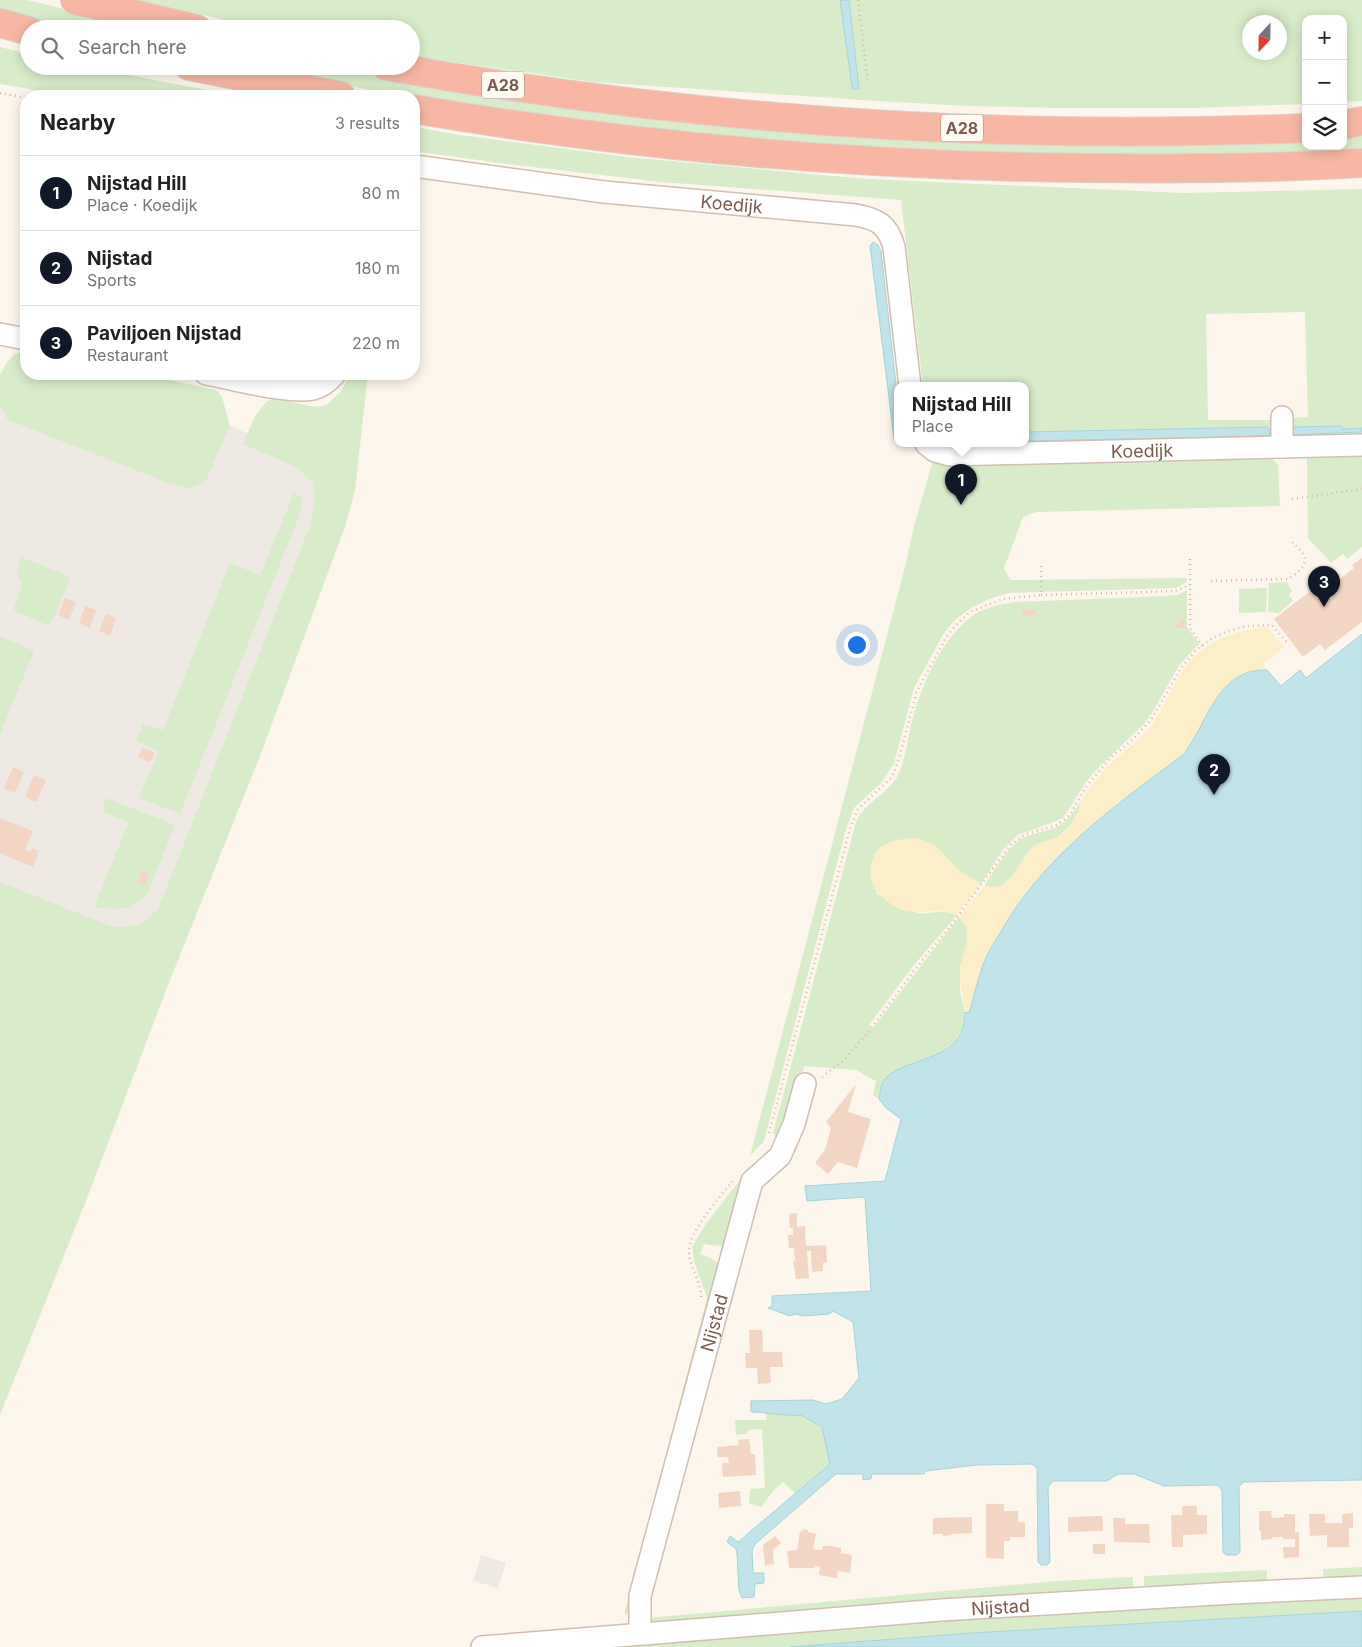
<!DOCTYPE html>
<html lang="en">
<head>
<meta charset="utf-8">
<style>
	body { margin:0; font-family:Inter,sans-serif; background:#f2f2f2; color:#202124 }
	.controls { position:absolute; right:15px; top:15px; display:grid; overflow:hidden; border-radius:10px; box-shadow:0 2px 12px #0003 }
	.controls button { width:45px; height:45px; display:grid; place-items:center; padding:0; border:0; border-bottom:1px solid #e0e0e0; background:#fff; color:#202124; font:25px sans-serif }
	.compass { position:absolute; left:1242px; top:15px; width:45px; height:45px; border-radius:50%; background:#fff; box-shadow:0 2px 12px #0003; rotate:202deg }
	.you { position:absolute; left:856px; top:644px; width:18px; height:18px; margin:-12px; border:4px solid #fff; border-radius:50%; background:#1a73e8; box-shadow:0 0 0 8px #1a73e833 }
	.badge { display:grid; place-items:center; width:32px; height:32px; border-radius:50%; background:#111827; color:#fff; font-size:16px; font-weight:700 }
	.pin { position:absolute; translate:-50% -41px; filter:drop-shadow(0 1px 2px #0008) }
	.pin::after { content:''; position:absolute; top:26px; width:18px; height:15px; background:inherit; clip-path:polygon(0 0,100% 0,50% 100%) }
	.popup { position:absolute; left:894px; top:382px; width:135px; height:65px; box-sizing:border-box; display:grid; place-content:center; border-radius:10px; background:#fff; filter:drop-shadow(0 1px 4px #0005); font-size:16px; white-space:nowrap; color:#757577 }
	.popup b { font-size:19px; color:#202124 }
	.popup::after { content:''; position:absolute; left:50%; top:100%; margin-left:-10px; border:10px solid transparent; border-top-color:#fff }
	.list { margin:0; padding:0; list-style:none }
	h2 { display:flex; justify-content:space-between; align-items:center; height:65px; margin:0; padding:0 20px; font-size:21px }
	h2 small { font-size:16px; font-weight:400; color:#757577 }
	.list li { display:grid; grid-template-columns:32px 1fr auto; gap:15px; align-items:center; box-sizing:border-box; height:75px; padding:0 20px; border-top:1px solid #e0e0e0 }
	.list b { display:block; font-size:19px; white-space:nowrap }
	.list p { margin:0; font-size:16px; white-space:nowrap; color:#757577 }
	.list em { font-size:16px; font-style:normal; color:#757577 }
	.icon { flex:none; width:28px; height:28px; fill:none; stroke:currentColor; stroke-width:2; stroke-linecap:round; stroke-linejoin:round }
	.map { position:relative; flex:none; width:1362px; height:1647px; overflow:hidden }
	.search { position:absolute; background:#fff; box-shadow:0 2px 12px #0003; left:20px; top:20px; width:400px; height:55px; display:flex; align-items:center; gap:12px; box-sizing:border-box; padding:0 18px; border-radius:28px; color:#757577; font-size:19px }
	.panel { position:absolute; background:#fff; box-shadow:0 2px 12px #0003; left:20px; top:90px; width:400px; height:290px; border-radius:20px }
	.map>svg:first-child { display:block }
	.industrial { fill:#efe9e4 }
	.green { fill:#d8ecc9; fill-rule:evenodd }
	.sand { fill:#fcefc7 }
	.water { fill:#bfe3e8; stroke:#a5d3da }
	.building { fill:#f3d5c3 }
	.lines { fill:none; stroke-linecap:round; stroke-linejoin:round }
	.minor-casing { stroke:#d1beb0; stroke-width:24 }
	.highway-casing { stroke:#dad1cd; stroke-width:30 }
	.path { stroke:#d9b8a5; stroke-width:2.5; stroke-dasharray:1 4; stroke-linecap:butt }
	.minor { stroke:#fff; stroke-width:21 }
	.highway { stroke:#f7b7a3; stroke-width:28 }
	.labels { text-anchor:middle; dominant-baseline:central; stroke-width:4.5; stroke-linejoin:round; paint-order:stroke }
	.shield { fill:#fffaf3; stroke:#a28b7f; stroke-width:1 }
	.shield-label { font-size:16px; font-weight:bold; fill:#7a5c4d }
	.street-label { font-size:18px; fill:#7a5c4d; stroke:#fffaf3 }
</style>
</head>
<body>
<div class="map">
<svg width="1362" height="1647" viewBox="0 0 1362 1647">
	<rect width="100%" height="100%" fill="#fdf6ec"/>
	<g class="industrial">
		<polygon points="0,375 230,426 338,472 150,952 0,892"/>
		<polygon points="481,1555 506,1563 498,1588 473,1581"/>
	</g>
	<g class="green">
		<polygon points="0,0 27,0 149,29 68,29 0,13"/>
		<path d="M 137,0 L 840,0 L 852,87 L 853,89 L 859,87 L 849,0 L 1362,0 L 1362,101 L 1343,102 L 1343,19 L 1306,19 L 1306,104 L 1191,108 L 1059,108 L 966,106 L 878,101 L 593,82 L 411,56 L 411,29 L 265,29 ZM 1250,22 L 1280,22 L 1280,52 L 1250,52 Z"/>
		<polygon points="0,47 29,54 29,66 82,66 238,96 70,96 0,84"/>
		<polygon points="248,66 328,66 455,89 1306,138 1306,146 1343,146 1343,137 1362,136 1362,152 1171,158 860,150 611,126 414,96 401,96"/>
		<polygon points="414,127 460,135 627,157 867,179 1184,193 1362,189 1362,428 1343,429 1342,426 1291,427 1291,418 1308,417 1305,312 1206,314 1208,420 1275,420 1275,427 1025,432 1025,386 923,386 901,200 661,182 499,163 414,151"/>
		<polygon points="26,349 26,374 142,374 216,390 222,397 230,426 205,482 190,488 171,484 8,420 0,406 0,375 6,364 12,356"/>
		<path d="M 351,374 L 368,374 L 355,491 L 346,524 L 260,756 L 168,985 L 86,1201 L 0,1415 L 0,882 L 113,927 C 135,927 145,925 159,907 L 311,523 L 315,499 L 313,482 L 296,467 L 243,444 L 255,416 L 267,401 L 276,399 L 316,407 L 326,405 L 340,393 Z"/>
		<polygon points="1362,451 1362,547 1347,559 1343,554 1331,563 1308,538 1307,457 1308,456"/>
		<polygon points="934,457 1271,457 1278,465 1280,506 1036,512 1023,517 1004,568 1010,580 1187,578 1187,582 1176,588 1008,593 989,599 971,608 956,619 944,633 914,688 894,763 882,782 854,808 846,829 764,1141 750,1156 905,567 914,526"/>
		<polygon points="294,493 302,498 300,514 180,814 139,798 159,751 136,741 143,724 163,730 230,563 260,575"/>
		<polygon points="21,557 69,576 69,582 50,626 15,611 14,608 19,595 22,583 17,572"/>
		<polygon points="1287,582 1292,591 1289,595 1293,601 1279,613 1268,612 1269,583"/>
		<polygon points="1267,588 1266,612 1239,613 1239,589"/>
		<path d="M 1187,590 L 1187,627 L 1199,644 L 1180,664 L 1152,713 L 1143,725 L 1097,769 L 1086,782 L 1064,817 L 1054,822 L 1018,835 L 1004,848 L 981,884 C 974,879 966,876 960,871 C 941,855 941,843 913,838 L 876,893 C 885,899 907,911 919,913 C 932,915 941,908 957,915 L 914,965 L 869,1025 L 872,1029 L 959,917 L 966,927 L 968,940 L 960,968 L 960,992 L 964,1009 L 965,1024 L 954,1042 L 935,1056 L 897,1071 L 888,1077 L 882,1083 L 879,1099 L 873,1095 L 876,1081 L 856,1070 L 804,1066 L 793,1114 L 778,1137 L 775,1137 L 773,1133 L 856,822 C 865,802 886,795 897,777 C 906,761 907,739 912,721 C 921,686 943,635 975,614 C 987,607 1001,604 1015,602 L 1168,596 L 1178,595 Z"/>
		<polygon points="0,636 34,651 0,734"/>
		<path d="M 1086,793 C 1078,811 1073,829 1055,838 C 1048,842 1039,842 1033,847 C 1020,860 1007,897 985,885 C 994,871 1004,852 1018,841 C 1027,834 1040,833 1051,829 C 1068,824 1077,808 1086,793 Z"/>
		<polygon points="106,798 175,825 146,897 127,908 112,909 94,907 129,822 106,813 103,807"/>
		<polygon points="747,1171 728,1244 719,1246 704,1244 700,1254 713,1259 722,1267 630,1612 625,1616 625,1611 707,1298 694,1261 692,1247 705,1225"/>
		<path d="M 767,1412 C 778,1413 791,1418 801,1414 L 822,1428 L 830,1464 L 796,1494 L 783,1482 L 774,1490 L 761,1507 L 749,1503 L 750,1489 L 765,1488 L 762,1429 L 749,1430 L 747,1434 L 736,1435 L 735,1420 L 766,1420 Z"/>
		<polygon points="1362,1567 1362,1583 1330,1584 1323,1575 1323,1569"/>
		<polygon points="1267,1570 1267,1579 1263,1587 1144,1588 1144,1576"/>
		<polygon points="1133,1577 1133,1589 651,1628 647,1618 1057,1581"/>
		<polygon points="1362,1592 1362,1611 971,1633 791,1647 536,1647"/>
	</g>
	<g class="sand">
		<path d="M 1267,627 L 1284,647 L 1263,664 L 1267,670 C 1217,668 1208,724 1183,755 L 1115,805 L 1069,846 L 1036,880 L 1021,899 L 985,960 L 969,1013 L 965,1012 C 963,997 959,985 960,969 C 962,952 976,931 959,917 L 985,885 C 1007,897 1020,860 1033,847 C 1044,839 1060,840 1069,828 C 1077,818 1079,804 1086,793 C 1089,787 1095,781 1100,775 C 1115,756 1137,744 1152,725 C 1163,709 1170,691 1180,675 C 1199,643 1232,631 1267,627 Z"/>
		<path d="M 913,838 C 942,843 940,855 960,871 C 966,876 974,879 981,884 L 957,915 C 932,903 912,923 887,901 C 880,895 876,893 873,884 C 868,872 870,861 877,851 C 885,841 900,839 913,838 Z"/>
	</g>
	<g class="water">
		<polygon points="840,0 849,0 859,89 853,89 852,87"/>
		<polygon points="873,242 878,245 881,251 897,393 897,442 894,438 870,246"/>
		<polygon points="1342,426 1343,429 1362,428 1362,432 1293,435 1292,427"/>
		<polygon points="1268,427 1270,430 1269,436 1025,441 1025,432"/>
		<path d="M 1362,634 L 1362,1480 L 1243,1482 L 1239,1487 L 1240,1552 L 1237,1555 L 1226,1555 L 1223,1552 L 1222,1490 L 1217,1485 L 1164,1486 L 1134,1474 L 1118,1474 L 1107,1481 L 1053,1481 L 1048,1487 L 1050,1562 L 1047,1565 L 1041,1565 L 1038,1562 L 1037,1468 L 1032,1464 L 977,1465 L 925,1471 L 924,1474 L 872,1474 L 871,1479 L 863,1480 L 863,1474 L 836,1474 L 755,1544 L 752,1551 L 753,1573 L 764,1573 L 764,1583 L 755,1584 L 754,1597 L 742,1598 L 739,1590 L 737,1554 L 736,1549 L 727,1542 L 730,1536 L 738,1542 L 830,1464 L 822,1427 L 801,1415 C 796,1417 761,1412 751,1412 L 751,1401 L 813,1400 L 826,1404 L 842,1399 L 859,1378 L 853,1322 L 833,1311 L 829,1314 L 804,1316 L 795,1314 L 790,1316 L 768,1308 L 772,1306 L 772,1296 L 871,1291 L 865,1197 L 807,1201 L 805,1186 L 885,1181 L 901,1119 L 886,1108 L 879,1099 C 880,1094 880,1088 882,1084 C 895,1055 966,1067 965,1012 L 969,1013 C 974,996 978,978 984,962 C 988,952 994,943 999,935 C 1041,858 1114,806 1183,755 C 1208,723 1217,668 1267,670 L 1281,686 L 1300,670 L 1306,678 Z"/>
		<polygon points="1362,1611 1362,1647 791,1647 971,1633"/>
	</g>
	<g class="building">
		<polygon points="1362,558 1362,622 1325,650 1320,644 1303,657 1274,619 1326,579 1331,586 1354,568 1352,565"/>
		<polygon points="65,598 76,602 69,620 58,615"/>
		<polygon points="85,606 96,610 90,628 79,623"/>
		<polygon points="1022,610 1035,610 1035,615 1022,616"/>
		<polygon points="106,614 116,618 110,636 99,631"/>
		<polygon points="1179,619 1184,619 1185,628 1176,628 1176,624 1179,624"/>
		<polygon points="142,748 155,753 150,762 138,757"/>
		<polygon points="13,767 24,772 15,793 4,789"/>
		<polygon points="34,775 46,780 36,802 25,797"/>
		<polygon points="0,818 33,831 25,850 31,852 33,848 39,851 33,867 0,853"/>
		<polygon points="142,870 150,874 145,886 137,883"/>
		<polygon points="856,1084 848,1112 871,1119 857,1168 838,1162 828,1174 815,1163 825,1150 831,1128 826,1122"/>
		<polygon points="797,1213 797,1227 805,1226 806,1246 826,1245 827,1262 823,1263 823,1271 812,1272 811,1251 807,1251 809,1278 796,1279 793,1261 795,1261 794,1248 789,1248 788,1235 793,1235 793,1228 790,1228 789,1214"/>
		<polygon points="749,1330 762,1330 763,1352 782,1352 783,1367 770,1367 771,1383 758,1384 757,1368 746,1368 745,1353 750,1353"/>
		<polygon points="749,1439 751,1454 755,1454 756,1475 723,1477 722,1463 729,1463 728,1457 718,1457 717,1447 739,1445 738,1440"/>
		<polygon points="740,1491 741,1506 719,1508 718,1493"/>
		<polygon points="986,1504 1004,1504 1004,1511 1018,1511 1018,1522 1025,1522 1025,1537 1010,1537 1010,1541 1004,1541 1004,1559 986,1558"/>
		<polygon points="1182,1506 1197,1506 1197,1515 1207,1515 1207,1534 1183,1535 1183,1547 1172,1547 1171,1515 1182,1515"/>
		<polygon points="1259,1511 1271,1511 1272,1518 1284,1517 1284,1514 1295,1514 1295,1533 1299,1532 1299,1557 1284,1558 1283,1547 1295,1547 1295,1539 1283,1539 1283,1537 1272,1537 1272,1539 1261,1540 1261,1531 1259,1531"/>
		<polygon points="1353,1513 1353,1528 1349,1528 1349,1547 1327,1547 1327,1535 1310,1536 1309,1514 1325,1514 1325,1523 1342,1523 1342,1514"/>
		<polygon points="1102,1516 1103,1531 1068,1532 1068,1517"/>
		<polygon points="972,1517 972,1533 952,1534 952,1535 943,1536 943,1534 933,1534 933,1518"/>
		<polygon points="1113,1518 1125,1518 1125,1524 1149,1524 1150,1543 1114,1542"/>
		<polygon points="803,1529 808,1530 808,1532 816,1534 813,1549 822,1550 823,1546 831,1546 841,1548 841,1553 852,1555 850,1573 838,1571 837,1578 830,1577 819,1575 820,1567 815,1566 815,1568 789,1568 787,1551 797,1550 800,1531 802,1532"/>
		<polygon points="775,1536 781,1543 773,1550 774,1564 765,1565 763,1545"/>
		<rect x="1093" y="1544" width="12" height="10"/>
	</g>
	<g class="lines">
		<g class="minor-casing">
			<g id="minor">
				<path id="s1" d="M 414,166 L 604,192 L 856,215 C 878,219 888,225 894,247 L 910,386"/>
				<polyline points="0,334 26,339"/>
				<path d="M 206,374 C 234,379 287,394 313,389 C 322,387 329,381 335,374"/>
				<polyline points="1282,417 1282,447"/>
				<path id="s2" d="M 926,444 L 935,451 L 949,455 L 1362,445"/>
				<path id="s3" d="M 640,1633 L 640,1596 L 752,1181 L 780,1156 L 794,1124 L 805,1084"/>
				<path id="s4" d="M 482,1647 L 941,1610 L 1233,1593 L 1362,1587"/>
			</g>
		</g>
		<g class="highway-casing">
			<g id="highway">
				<polyline points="75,0 197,29"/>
				<polyline points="0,23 29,31"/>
				<polyline points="189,66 341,96"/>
				<path d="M 386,66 C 689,120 998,141 1306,128"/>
				<path d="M 414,109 C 635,147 860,166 1085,168 C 1177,169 1270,169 1362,163"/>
				<polyline points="1343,125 1362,121"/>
			</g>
		</g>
		<g class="path">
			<polyline points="858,0 868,83"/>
			<polyline points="0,93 26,98"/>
			<polyline points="1292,499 1362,489"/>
			<polyline points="1190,559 1190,628 1202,646"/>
			<path d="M 1211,581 L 1288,579 C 1295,575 1306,567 1305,558 C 1304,552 1296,546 1292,542"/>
			<polyline points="1041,595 1175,591 1190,585"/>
			<polyline points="822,1077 844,1060 869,1031 917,967 949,928 1011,844 1026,834 1057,825 1070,815 1085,788 1111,757 1130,742 1151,720 1181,668 1196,650 1213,638 1225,632 1247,626 1272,625 1289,645"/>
			<polyline points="769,1133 850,829 858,809 892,777 899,758 917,691 947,636 956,625 970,612 1003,599 1041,595 1041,562"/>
			<path d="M 701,1297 C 701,1281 690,1268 689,1252 C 688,1232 720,1197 733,1181"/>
		</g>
		<use href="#minor" class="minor"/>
		<use href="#highway" class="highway"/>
	</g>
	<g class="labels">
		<g class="shield">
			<rect x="482" y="71.5" width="42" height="27" rx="4"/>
			<rect x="941" y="114.5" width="42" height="27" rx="4"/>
		</g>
		<g class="shield-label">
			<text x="503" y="85">A28</text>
			<text x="962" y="128">A28</text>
		</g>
		<g class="street-label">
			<text stroke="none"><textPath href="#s1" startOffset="320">Koedijk</textPath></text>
			<text stroke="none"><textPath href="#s2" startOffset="219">Koedijk</textPath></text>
			<text stroke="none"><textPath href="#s3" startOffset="320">Nijstad</textPath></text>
			<text stroke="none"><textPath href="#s4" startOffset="520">Nijstad</textPath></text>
		</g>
	</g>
</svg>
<div class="controls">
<button>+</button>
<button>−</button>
<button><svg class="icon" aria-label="layers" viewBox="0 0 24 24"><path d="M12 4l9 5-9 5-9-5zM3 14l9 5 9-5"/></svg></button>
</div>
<svg class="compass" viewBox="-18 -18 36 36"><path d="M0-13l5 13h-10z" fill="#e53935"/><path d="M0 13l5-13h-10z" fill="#757577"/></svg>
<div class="you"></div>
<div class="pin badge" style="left:961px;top:505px">1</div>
<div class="popup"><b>Nijstad Hill</b>Place</div>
<div class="pin badge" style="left:1214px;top:795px">2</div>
<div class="pin badge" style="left:1324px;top:607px">3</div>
<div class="search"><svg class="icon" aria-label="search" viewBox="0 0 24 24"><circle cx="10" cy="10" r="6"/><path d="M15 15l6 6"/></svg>Search here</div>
<section class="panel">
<h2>Nearby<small>3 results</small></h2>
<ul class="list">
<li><span class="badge">1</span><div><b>Nijstad Hill</b><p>Place · Koedijk</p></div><em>80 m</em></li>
<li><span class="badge">2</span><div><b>Nijstad</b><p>Sports</p></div><em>180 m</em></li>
<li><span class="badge">3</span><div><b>Paviljoen Nijstad</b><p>Restaurant</p></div><em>220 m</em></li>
</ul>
</section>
</div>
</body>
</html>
